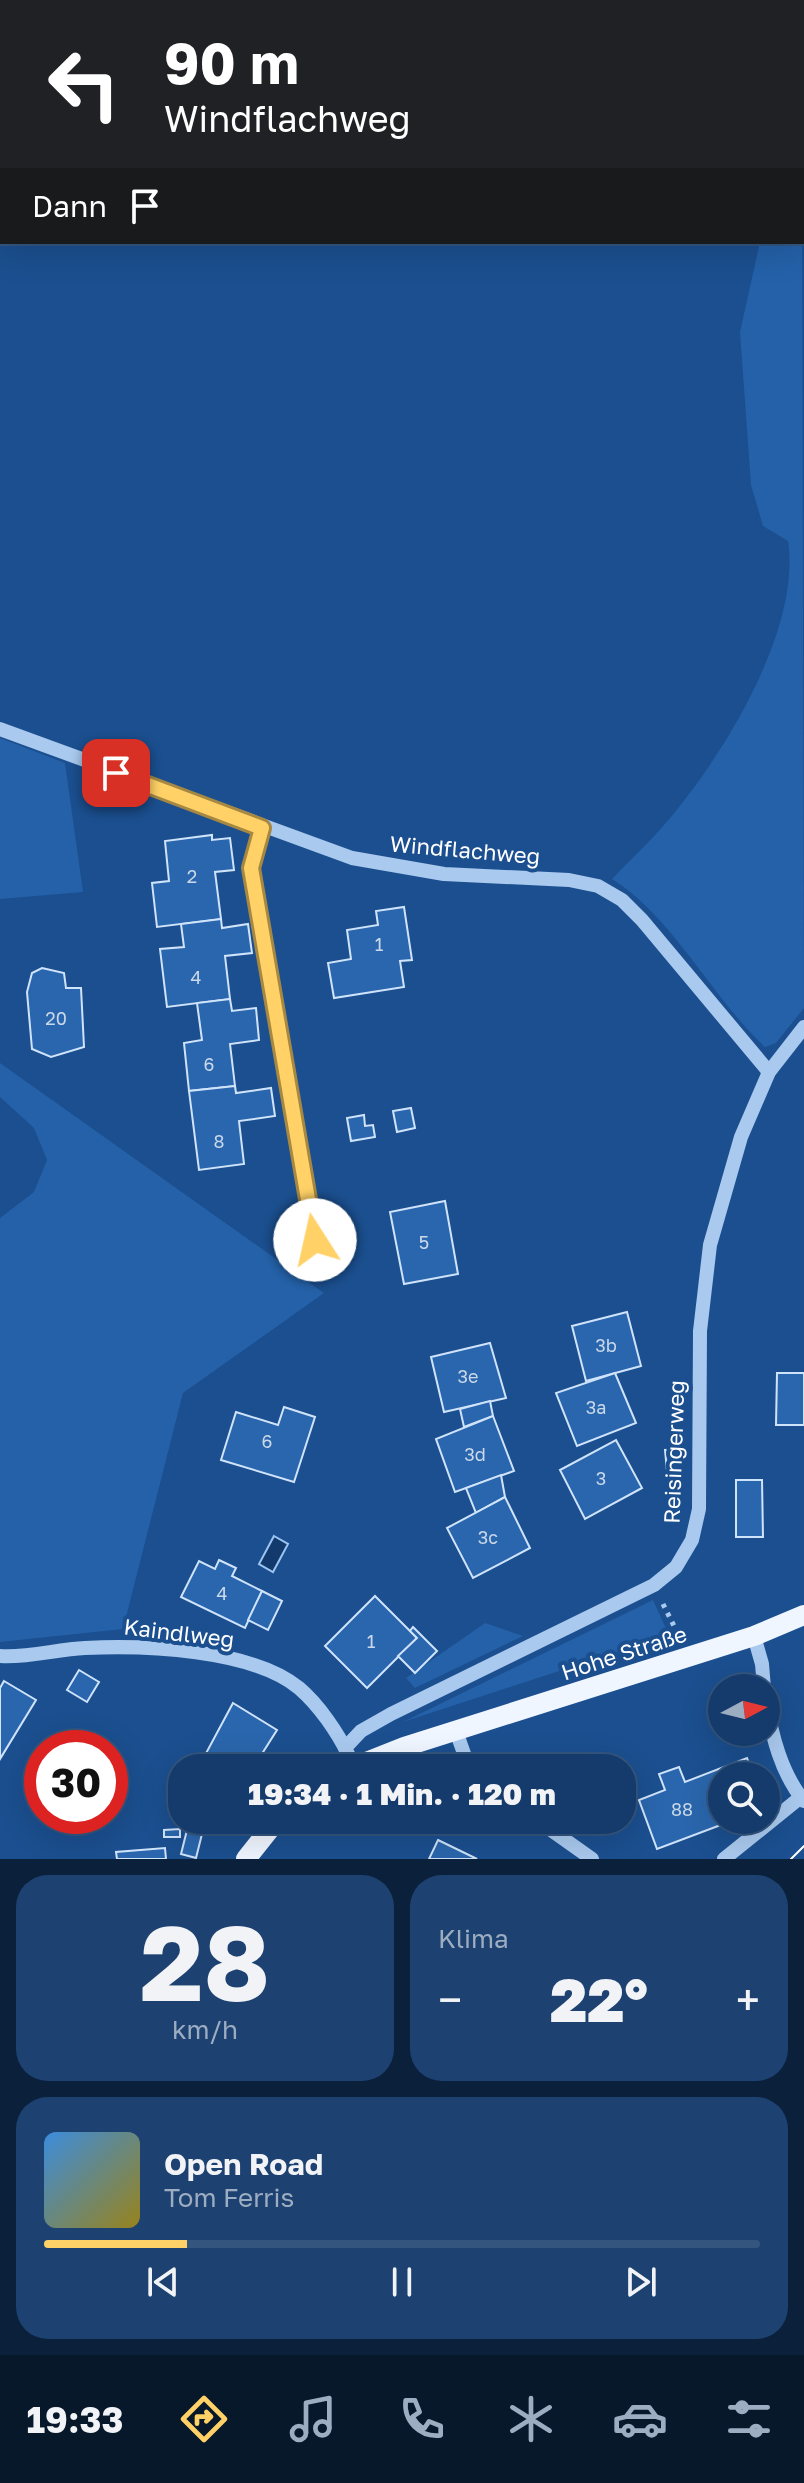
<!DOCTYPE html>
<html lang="de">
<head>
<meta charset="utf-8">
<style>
  :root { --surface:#143b6b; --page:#1d4271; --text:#f1f3f6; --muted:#9dadc1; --line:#33557e; --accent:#ffd166 }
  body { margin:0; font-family:"Golos Text",sans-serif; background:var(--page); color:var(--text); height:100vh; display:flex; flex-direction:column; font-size:30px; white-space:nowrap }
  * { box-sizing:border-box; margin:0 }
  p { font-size:26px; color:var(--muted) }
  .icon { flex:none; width:44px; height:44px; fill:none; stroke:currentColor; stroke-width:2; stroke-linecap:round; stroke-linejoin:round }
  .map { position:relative; height:1859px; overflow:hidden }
  .side { display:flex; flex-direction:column; gap:16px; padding:16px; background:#0b203b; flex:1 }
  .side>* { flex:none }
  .hud { position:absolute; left:0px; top:0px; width:804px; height:244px; box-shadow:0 8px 32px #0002,0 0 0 2px var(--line); background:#202124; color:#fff; overflow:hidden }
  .needle { width:52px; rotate:83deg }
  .fabs { position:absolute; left:708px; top:1674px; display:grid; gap:16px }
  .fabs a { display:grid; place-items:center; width:72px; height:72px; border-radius:50%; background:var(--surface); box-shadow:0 8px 32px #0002,0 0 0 2px var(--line); font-size:40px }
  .speed { position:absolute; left:24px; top:1730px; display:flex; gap:16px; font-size:40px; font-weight:700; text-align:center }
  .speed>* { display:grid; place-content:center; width:104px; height:104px; border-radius:50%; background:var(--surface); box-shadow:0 8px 32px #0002,0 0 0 2px var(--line); line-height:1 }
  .speed .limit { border:12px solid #d22; background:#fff; color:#111 }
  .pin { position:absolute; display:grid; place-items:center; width:68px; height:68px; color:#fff; margin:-34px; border-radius:16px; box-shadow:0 4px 12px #0006 }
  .me { position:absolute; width:88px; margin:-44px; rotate:350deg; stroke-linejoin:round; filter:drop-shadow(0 0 6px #0008) }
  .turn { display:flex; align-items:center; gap:28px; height:168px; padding:0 32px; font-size:36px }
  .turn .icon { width:104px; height:104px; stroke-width:2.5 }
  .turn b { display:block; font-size:56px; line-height:68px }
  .then { display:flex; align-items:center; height:76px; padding:0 32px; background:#0003; gap:16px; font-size:30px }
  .big { font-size:60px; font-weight:800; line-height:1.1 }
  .side .card { flex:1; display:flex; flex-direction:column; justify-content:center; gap:12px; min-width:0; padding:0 28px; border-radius:32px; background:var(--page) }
  .side .dial { align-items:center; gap:0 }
  .dial b { font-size:104px; line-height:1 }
  .song { display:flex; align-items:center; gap:24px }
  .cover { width:96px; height:96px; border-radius:12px; background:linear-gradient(135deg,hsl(210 70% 55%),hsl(50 70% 35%)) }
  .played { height:8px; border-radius:4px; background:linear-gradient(90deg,var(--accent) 20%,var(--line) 20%) }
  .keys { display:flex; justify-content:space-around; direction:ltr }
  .heat { display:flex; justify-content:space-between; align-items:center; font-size:44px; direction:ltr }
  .side .tiles { flex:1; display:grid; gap:16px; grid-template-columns:1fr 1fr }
  .card:last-child { grid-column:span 2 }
  .trip { position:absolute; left:168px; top:1754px; width:468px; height:80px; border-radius:32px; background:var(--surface); box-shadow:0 8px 32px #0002,0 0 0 2px var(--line); font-weight:800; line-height:80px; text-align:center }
  .tab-bar { display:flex; height:128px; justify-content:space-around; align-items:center; background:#08182b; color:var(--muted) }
  .tab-bar .icon { width:56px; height:56px }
  .tab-bar .on { color:var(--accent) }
  .tab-bar b { font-size:36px; color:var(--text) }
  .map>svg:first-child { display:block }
</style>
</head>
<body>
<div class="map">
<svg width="804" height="1859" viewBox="0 0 804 1859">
  <rect width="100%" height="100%" fill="#1b4f8f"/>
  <!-- green -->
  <g fill="#2461a8">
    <path d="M0,0H283L2,2V129Z"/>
    <path d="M802,201L804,1008L776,1043L765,1047C713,999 671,915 612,879C633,857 656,836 675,812C728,747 801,627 788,541L763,526L751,485L740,332L760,242H802Z"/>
    <path d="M0,738L65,763L83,892L0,899Z"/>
    <path d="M0,1063L324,1293L183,1393L123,1629L0,1642V1218L34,1192L47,1160L34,1128L0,1097Z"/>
    <path d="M653,1600L669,1635L403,1722Z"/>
    <path d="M485,1623L523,1636L415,1688L406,1678Z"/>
  </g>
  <!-- water -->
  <path fill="#123a6d" stroke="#9cc4f0" stroke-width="2" d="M274,1536L288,1544L273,1572L259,1564Z"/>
  <!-- building -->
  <g fill="#2a66ad" stroke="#cfe3fa" stroke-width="2">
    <path d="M212,835V840L230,838L234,870L215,872L221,919L157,927L152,883L169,881L165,841Z"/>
    <path d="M404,907L412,960L400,961L404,987L334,998L328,963L351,959L347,930L378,925L376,911Z"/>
    <path d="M221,919L222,928L248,924L252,953L225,956L230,999L167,1007L160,949L184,947L181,924Z"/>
    <path d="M42,968L64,973L66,988H81L84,1047L51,1057L32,1049L27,992L32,973Z"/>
    <path d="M230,999L232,1011L256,1008L259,1040L230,1044L235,1086L189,1091L184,1043L202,1040L197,1003Z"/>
    <path d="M235,1086L236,1093L271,1088L275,1116L239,1121L244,1164L199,1170L189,1091Z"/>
    <path d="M411,1108L415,1128L397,1132L393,1111Z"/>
    <path d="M364,1115L365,1126L373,1125L375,1137L351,1141L347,1118Z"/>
    <path d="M445,1201L458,1274L404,1284L390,1212Z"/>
    <path d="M627,1312L641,1366L586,1381L572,1326Z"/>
    <path d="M490,1343L506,1398L444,1412L431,1357Z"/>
    <path d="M615,1373L636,1423L577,1446L556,1393Z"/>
    <path d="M777,1373H804V1425H776Z"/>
    <path d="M490,1401L493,1416L464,1427L460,1409Z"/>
    <path d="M284,1407L315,1417L294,1482L221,1460L236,1412L278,1425Z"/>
    <path d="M493,1416L514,1471L455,1492L436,1439Z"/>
    <path d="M616,1440L642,1488L585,1519L560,1470Z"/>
    <path d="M681,1449L682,1470L667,1471L665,1450Z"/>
    <path d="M501,1475L505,1497L476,1513L466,1488Z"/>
    <path d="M736,1480H762L763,1537H736Z"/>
    <path d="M505,1497L530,1548L473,1578L447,1528Z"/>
    <path d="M219,1560L236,1568L232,1576L262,1591L245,1628L181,1597L199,1561L215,1569Z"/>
    <path d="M262,1591L282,1601L268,1630L248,1620Z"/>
    <path d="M375,1596L417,1638L367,1688L325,1646Z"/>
    <path d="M413,1627L437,1651L415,1673L398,1656L417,1638L410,1631Z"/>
    <path d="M79,1670L99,1682L87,1702L67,1690Z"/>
    <path d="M4,1681L36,1700L0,1759V1688Z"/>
    <path d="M233,1703L277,1730L253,1768H223L204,1757Z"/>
    <path d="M747,1758L754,1776H722V1820H734L657,1849L639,1800L665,1790L659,1774L679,1767L685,1782Z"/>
    <path d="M180,1829V1837H164V1830Z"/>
    <path d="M187,1830L202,1834L196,1858L181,1854Z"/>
    <path d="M438,1840L477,1859H429Z"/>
    <path d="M165,1848L166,1859H117L116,1852Z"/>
  </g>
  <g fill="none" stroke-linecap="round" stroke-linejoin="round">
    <!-- path -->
    <path stroke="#a9c9ee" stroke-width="5" stroke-dasharray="4 6" stroke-linecap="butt" d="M663,1604L678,1634"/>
    <!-- minor -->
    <g stroke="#a9c9ee" stroke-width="14">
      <path d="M802,179L804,182"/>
      <path d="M0,729L352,858L444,874L569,880L598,886L622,900L642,920L769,1072"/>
      <path d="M262,828L251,868L315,1240"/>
      <path d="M754,1636L762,1664L764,1688"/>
      <path d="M0,1656C29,1658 57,1649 85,1648C143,1645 252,1649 299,1688C319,1705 338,1733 349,1756"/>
      <path d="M766,1701C772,1736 781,1773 804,1801"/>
      <path d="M456,1731L467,1762L473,1768"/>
      <path d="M345,1748L361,1731L391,1714L654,1585L676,1567L692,1540L699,1509L700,1331L710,1245L741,1137L769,1072L804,1027"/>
      <path d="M537,1820L592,1859"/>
      <path d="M724,1859L801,1797"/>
    </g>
    <!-- major -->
    <g stroke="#f0f6ff" stroke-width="20">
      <path d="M351,1768L404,1747L754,1636L804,1615"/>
      <path d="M246,1859L277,1820"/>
    </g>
    <!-- tram -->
    <path stroke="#fff" stroke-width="2" d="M791,1859L804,1846"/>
  </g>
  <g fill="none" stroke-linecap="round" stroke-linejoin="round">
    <defs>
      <path id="route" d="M116,773L262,828L251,868L315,1240"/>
    </defs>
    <!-- route casing -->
    <use href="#route" stroke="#a68842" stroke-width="20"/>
    <!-- route -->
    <use href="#route" stroke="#ffd166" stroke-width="14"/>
  </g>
  <g text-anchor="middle" stroke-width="8" stroke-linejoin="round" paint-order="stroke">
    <!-- number labels -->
    <g font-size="18" fill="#cad9ea">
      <text x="192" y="883">2</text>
      <text x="379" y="951">1</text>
      <text x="196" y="984">4</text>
      <text x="56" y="1025">20</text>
      <text x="209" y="1071">6</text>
      <text x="219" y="1148">8</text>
      <text x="424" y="1249">5</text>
      <text x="606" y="1352">3b</text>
      <text x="468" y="1383">3e</text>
      <text x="596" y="1414">3a</text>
      <text x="267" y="1448">6</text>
      <text x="475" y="1461">3d</text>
      <text x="601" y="1485">3</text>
      <text x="488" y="1544">3c</text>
      <text x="222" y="1600">4</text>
      <text x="371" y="1648">1</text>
      <text x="682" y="1816">88</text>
    </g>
    <!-- street labels -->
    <g font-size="22" fill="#fff" stroke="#1b4f8f">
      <text transform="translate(465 850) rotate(5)" y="8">Windflachweg</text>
      <text transform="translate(674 1452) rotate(-88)" y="8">Reisingerweg</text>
      <text transform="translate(179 1633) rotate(7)" y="8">Kaindlweg</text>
      <text transform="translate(624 1653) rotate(-18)" y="8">Hohe Straße</text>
    </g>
  </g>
</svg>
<div class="fabs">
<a><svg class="needle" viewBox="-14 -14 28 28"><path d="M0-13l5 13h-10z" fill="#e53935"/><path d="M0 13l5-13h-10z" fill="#9dadc1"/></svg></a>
<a><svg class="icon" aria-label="search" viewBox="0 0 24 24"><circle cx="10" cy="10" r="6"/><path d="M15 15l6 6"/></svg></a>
</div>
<div class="speed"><div class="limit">30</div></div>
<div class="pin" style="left:116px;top:773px;background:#d93025"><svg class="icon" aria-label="arrive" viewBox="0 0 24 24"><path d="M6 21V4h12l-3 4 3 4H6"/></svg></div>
<svg class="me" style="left:315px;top:1240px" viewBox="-20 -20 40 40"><circle r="19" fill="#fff"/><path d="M0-13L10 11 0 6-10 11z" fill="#ffd166"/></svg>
<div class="trip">19:34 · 1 Min. · 120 m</div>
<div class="hud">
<div class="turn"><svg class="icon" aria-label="left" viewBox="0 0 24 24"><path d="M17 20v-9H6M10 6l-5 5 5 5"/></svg><div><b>90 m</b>Windflachweg</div></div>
<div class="then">Dann<svg class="icon" aria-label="arrive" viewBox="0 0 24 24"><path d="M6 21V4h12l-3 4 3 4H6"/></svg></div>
</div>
</div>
<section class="side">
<div class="tiles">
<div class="card dial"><b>28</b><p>km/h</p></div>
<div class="card"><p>Klima</p>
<div class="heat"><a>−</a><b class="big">22°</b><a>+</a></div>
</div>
<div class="card">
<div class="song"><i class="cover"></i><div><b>Open Road</b><p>Tom Ferris</p></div></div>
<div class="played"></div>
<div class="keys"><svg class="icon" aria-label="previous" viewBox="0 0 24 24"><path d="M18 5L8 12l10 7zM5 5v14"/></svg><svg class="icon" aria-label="pause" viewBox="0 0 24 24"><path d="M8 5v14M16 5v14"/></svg><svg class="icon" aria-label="next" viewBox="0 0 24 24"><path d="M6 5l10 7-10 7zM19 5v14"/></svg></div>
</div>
</div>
</section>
<nav class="tab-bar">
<b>19:33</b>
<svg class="icon on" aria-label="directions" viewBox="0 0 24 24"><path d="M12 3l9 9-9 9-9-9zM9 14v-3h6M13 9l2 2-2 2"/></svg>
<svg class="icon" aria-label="music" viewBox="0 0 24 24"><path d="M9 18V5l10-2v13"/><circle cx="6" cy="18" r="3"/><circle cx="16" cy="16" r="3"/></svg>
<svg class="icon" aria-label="phone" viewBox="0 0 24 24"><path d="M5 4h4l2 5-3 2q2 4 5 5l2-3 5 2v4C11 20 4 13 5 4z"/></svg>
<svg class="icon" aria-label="climate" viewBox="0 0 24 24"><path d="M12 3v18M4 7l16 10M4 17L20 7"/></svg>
<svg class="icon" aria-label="car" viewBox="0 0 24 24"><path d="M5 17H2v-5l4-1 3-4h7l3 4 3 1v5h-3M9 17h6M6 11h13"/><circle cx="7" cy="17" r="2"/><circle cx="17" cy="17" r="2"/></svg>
<svg class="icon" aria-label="filters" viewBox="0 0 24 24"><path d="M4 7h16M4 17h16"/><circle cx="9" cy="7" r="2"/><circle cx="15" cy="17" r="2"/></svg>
</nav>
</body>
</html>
